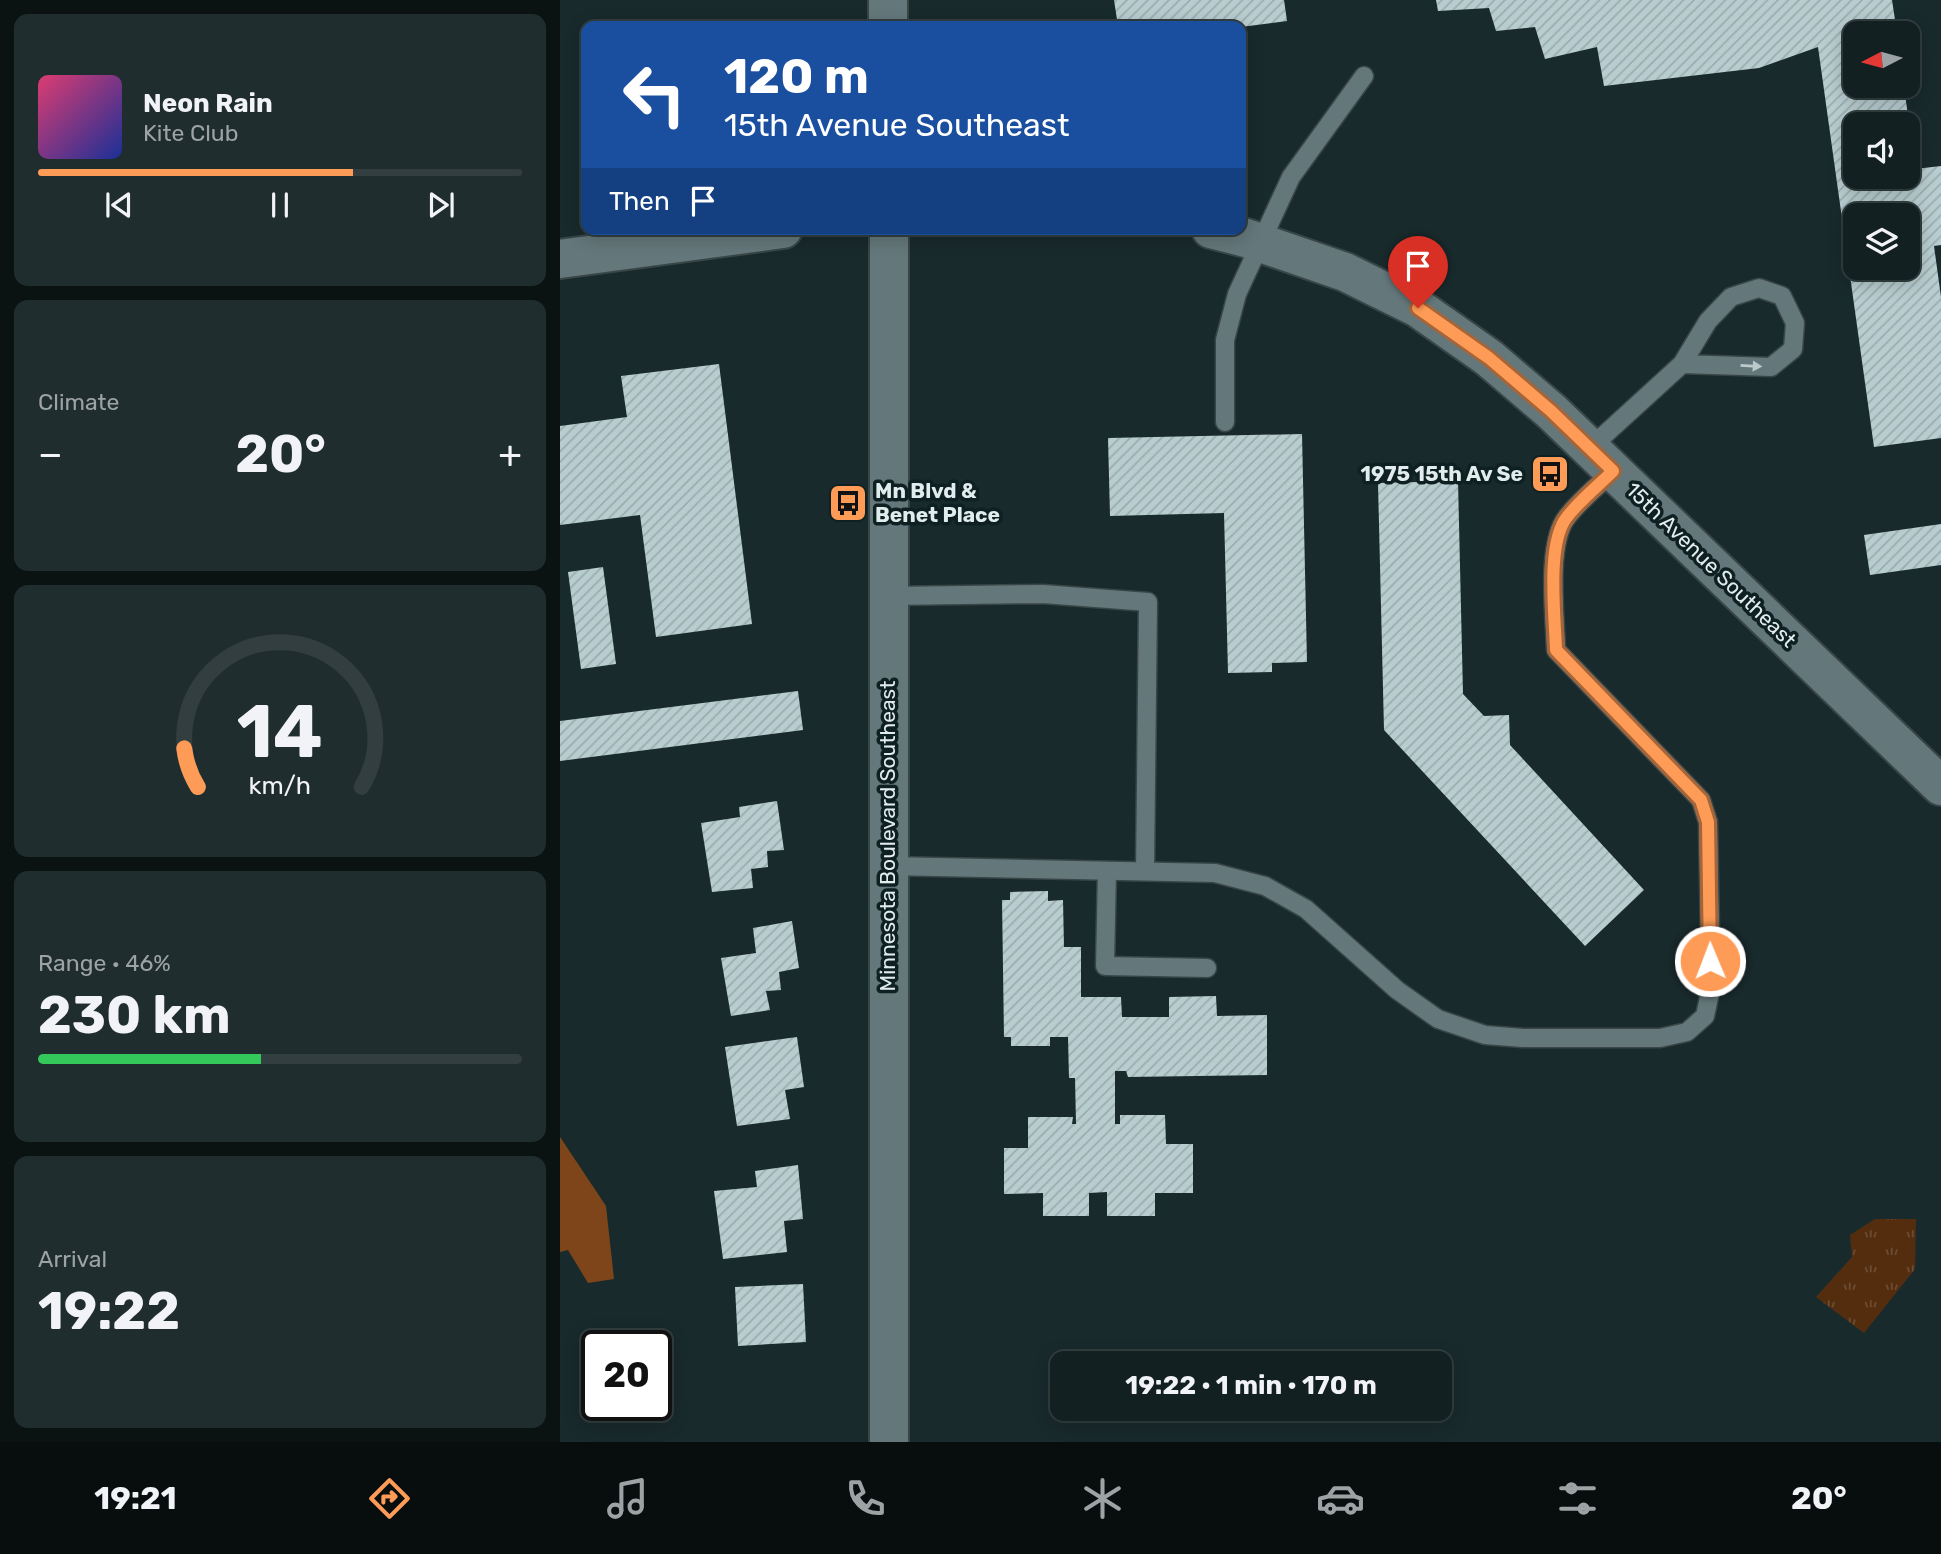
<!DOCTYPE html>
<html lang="en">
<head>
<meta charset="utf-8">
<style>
  :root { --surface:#132021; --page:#202d2e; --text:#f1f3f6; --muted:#9da3a5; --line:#323e3f; --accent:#fe9c57 }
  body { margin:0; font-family:Rubik,sans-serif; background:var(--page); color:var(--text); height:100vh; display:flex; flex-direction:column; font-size:26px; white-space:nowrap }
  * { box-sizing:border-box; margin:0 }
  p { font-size:23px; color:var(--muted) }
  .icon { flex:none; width:38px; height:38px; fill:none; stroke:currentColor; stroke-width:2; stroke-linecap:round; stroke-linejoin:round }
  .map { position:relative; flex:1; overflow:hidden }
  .side { display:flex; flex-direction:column; gap:14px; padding:14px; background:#0a1212; width:560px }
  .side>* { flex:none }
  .banner { position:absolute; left:21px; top:21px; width:665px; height:214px; border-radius:14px; box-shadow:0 4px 18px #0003,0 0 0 2px var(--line); background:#1a4fa0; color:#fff; overflow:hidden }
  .needle { width:46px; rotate:264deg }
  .fabs { position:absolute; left:1283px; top:21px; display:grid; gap:14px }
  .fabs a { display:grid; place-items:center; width:77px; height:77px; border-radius:14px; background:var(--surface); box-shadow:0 4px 18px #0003,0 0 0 2px var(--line); font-size:35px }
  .speed { position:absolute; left:21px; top:1330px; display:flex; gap:14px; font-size:35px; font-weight:700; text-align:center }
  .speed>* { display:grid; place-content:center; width:91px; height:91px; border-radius:50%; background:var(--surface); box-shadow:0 4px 18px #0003,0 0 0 2px var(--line); line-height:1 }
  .speed .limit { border:4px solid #111; border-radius:10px; background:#fff; color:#111 }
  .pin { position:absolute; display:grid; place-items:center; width:60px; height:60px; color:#fff; margin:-72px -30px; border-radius:50% 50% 50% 0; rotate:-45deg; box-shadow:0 0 7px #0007 }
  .pin .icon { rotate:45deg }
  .me { position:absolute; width:77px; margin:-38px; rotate:359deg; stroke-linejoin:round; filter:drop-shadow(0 0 5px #0008) }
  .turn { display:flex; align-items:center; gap:24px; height:147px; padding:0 28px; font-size:32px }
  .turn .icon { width:91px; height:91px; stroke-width:2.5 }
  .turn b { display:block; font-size:49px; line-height:60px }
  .then { display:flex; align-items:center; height:66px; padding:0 28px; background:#0003; gap:14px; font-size:26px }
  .big { font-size:52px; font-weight:700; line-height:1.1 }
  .side .card { flex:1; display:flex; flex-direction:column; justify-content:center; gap:10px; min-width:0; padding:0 24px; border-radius:14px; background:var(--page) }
  .side .dial { align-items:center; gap:0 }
  .dial svg { height:182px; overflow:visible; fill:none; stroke:var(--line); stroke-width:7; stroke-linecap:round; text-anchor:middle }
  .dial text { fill:var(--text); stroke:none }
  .song { display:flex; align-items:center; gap:21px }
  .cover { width:84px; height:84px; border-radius:10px; background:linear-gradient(135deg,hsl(340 70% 55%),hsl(230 70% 35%)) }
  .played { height:7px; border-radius:4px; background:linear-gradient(90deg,var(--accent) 65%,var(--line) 65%) }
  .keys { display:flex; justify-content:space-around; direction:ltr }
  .heat { display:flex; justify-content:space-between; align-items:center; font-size:38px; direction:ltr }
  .charge { height:10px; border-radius:5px; background:linear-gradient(90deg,#34c759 46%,var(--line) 0) }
  .trip { position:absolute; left:490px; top:1351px; width:402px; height:70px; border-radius:14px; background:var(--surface); box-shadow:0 4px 18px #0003,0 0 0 2px var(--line); font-weight:700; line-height:70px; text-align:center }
  .menu { display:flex; height:112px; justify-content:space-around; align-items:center; background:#080d0d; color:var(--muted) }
  .menu .icon { width:49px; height:49px }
  .menu .on { color:var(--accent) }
  .menu b { font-size:32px; color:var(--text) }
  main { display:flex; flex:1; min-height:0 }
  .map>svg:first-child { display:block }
</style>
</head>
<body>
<main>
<section class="side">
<div class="card">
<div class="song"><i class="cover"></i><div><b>Neon Rain</b><p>Kite Club</p></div></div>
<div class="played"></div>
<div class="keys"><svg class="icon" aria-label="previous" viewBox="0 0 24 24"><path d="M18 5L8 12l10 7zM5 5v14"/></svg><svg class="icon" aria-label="pause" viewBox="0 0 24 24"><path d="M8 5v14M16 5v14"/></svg><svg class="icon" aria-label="next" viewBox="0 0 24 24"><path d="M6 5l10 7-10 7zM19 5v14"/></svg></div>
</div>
<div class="card"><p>Climate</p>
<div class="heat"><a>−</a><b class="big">20°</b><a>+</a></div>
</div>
<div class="card dial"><svg viewBox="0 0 100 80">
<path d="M14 69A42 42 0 1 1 86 69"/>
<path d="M14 69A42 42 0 0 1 8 52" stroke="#fe9c57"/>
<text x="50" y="56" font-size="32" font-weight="700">14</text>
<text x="50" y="72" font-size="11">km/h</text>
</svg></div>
<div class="card"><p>Range · 46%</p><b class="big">230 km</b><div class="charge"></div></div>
<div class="card"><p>Arrival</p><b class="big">19:22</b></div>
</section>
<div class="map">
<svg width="1381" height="1442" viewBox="0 0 1381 1442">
  <defs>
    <pattern id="grass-tufts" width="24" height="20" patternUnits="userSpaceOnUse" patternTransform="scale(1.75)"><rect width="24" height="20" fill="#542d0f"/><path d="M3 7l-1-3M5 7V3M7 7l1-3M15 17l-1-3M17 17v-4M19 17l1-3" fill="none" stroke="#6c4c32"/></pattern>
    <pattern id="building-hatch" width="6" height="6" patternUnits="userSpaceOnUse" patternTransform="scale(1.75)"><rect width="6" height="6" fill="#b8cdd0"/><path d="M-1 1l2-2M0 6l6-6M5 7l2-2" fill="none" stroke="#9bacae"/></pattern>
  </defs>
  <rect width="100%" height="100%" fill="#192a2c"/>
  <!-- grass -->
  <path fill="url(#grass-tufts)" d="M1315,1219H1356L1355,1269L1304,1333L1256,1297L1292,1257L1290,1235Z"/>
  <!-- water -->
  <path fill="#7f451a" d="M0,1137L46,1206L54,1279L28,1283L8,1250L0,1252Z"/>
  <!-- building -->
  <g fill="url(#building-hatch)" fill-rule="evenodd">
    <path d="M554,0H724L727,21L681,27L558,26Z"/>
    <path d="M876,0H1332L1337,33H1295V86H1344L1349,124H1295V177H1348V126L1355,169L1381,166V245L1374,246L1381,297V438L1314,447L1258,47L1199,68L1044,86L1037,47L985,59L975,27L936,31L929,8L878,11ZM1295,215H1348V268H1295Z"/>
    <path d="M159,364L192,624L96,637L80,515L0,525V426L67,417L61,376Z"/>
    <path d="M742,434L747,662L712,663V672L668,673L664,513L550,516L548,438Z"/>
    <path d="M898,481L903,694L924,716L949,715L950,745L1084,890L1025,946L824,730L818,483Z"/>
    <path d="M1381,524V565L1310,575L1304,535Z"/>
    <path d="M43,567L56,664L21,669L8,572Z"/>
    <path d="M238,691L243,730L0,761V721Z"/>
    <path d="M217,801L224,850L207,851L208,867L191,869L193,888L152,892L141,823L180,817L179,807Z"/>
    <path d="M488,891V901L503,900L504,947H521V997H561L562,1017H609V997L656,996L657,1016L707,1015V1075L568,1077L566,1071H555V1124H560V1115H605L606,1144H633V1193H595V1216H547V1192L529,1193V1216H483V1193L444,1194V1148H468V1117H513L512,1124H516L515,1078H509L508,1037H490V1046H451V1037H444L442,900H450V892Z"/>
    <path d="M232,921L239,968L219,972L221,990L206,991L210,1010L171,1016L161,958L196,953L193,928Z"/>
    <path d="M237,1037L244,1087L225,1090L230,1119L177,1126L165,1047Z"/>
    <path d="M238,1165L243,1219L224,1221L227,1252L163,1259L154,1191L197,1187L195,1171Z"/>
    <path d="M243,1284L246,1342L178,1346L175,1287Z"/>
  </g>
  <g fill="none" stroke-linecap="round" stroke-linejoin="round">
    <defs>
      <g id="service">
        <path d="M665,422V340L677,294L731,177L804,76"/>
        <path d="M1030,448L1122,364L1148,321L1171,297L1199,288L1222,296L1235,323L1233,349L1211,367L1122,364"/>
        <path d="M328,596L483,594L588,602L585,871"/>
        <path d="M328,866L655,873L705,886L746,909L837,990L878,1019L925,1035L963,1038H1100L1127,1032L1145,1016L1151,988L1148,822L1141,800L996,650C995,616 986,543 1007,517C1020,500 1038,486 1053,471"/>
        <path d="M547,871L545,966L647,968"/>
      </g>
      <g id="tertiary">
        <path d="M329,229V1442"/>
        <path d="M0,259L223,229"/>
      </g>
      <g id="secondary">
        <path d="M328,0V26"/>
        <path d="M651,229L686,238L785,272L858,308L929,358L991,411L1381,786"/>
      </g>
    </defs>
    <!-- service casing -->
    <use href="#service" stroke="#384648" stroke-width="21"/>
    <!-- tertiary casing -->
    <use href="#tertiary" stroke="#384648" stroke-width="42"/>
    <!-- secondary casing -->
    <use href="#secondary" stroke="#384648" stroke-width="42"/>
    <!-- service -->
    <use href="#service" stroke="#64777a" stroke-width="18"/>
    <!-- tertiary -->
    <use href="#tertiary" stroke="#64777a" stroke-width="38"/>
    <!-- secondary -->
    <use href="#secondary" stroke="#64777a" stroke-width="38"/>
  </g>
  <!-- one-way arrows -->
  <defs><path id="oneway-solid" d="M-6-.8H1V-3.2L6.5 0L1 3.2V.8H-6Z" transform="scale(1.75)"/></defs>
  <use fill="#bcc9ca" href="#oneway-solid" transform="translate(1191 366) rotate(3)"/>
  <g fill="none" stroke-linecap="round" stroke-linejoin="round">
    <defs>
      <path id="route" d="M858,308L929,358L991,411L1053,471C1038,486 1020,500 1007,517C986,543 995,616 996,650L1141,800L1148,822L1150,961"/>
    </defs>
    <!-- route casing -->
    <use href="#route" stroke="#a56539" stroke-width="18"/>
    <!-- route -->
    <use href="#route" stroke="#fe9c57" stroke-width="12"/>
  </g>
  <!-- icons -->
  <defs>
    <symbol id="bus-square" viewBox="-11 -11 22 22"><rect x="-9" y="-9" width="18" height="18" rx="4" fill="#fe9c57" stroke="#0f2022"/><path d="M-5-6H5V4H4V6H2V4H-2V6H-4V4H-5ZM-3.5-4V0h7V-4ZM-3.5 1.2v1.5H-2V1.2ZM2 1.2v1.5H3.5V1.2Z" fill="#111"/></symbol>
  </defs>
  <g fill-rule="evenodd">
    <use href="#bus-square" x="968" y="452" width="44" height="44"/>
    <use href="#bus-square" x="266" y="481" width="44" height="44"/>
  </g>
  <g text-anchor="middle" stroke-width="7" stroke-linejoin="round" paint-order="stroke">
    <!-- poi labels -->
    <g font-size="21" font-weight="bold" fill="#e1eced" stroke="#0f2022" text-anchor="end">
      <text x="963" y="481">1975 15th Av Se</text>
      <text x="315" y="498" text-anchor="start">Mn Blvd &amp;<tspan x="315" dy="24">Benet Place</tspan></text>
    </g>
    <!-- street labels -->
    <g font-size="21" fill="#e1eced" stroke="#0f2022">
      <text transform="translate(1151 565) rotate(44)" y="7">15th Avenue Southeast</text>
      <text transform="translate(328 836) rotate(-90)" y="7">Minnesota Boulevard Southeast</text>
    </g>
  </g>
</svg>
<div class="fabs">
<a><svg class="needle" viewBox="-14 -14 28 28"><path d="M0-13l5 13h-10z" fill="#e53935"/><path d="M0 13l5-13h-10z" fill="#9da3a5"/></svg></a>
<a><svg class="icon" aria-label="sound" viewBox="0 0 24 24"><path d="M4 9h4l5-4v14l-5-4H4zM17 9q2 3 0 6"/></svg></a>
<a><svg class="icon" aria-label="layers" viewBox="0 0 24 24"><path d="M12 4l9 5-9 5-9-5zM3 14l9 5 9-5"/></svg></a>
</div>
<div class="speed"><div class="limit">20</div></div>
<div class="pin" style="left:858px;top:308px;background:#d93025"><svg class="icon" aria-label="arrive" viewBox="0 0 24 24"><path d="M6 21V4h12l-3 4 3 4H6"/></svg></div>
<svg class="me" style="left:1150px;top:961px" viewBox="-20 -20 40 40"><circle r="17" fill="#fe9c57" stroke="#fff" stroke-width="3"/><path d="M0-11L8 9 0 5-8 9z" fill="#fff"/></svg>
<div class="trip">19:22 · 1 min · 170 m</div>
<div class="banner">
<div class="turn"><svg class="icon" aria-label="left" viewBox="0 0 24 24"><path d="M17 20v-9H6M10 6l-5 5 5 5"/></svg><div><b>120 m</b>15th Avenue Southeast</div></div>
<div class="then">Then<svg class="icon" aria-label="arrive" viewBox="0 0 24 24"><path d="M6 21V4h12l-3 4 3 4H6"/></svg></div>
</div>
</div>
</main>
<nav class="menu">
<b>19:21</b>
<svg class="icon on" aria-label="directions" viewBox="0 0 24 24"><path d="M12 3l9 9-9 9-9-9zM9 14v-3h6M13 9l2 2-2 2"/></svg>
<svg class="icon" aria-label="music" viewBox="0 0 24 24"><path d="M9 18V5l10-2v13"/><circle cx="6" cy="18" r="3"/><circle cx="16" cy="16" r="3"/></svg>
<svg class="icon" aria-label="phone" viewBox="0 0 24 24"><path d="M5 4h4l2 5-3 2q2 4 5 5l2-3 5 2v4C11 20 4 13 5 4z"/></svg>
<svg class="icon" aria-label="climate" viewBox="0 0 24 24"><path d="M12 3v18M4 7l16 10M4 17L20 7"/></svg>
<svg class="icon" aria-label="car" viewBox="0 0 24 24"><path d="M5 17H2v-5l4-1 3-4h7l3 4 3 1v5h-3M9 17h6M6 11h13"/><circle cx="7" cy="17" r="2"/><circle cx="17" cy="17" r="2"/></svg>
<svg class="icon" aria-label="filters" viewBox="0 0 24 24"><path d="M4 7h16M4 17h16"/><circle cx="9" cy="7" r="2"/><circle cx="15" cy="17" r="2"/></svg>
<b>20°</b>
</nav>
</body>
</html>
